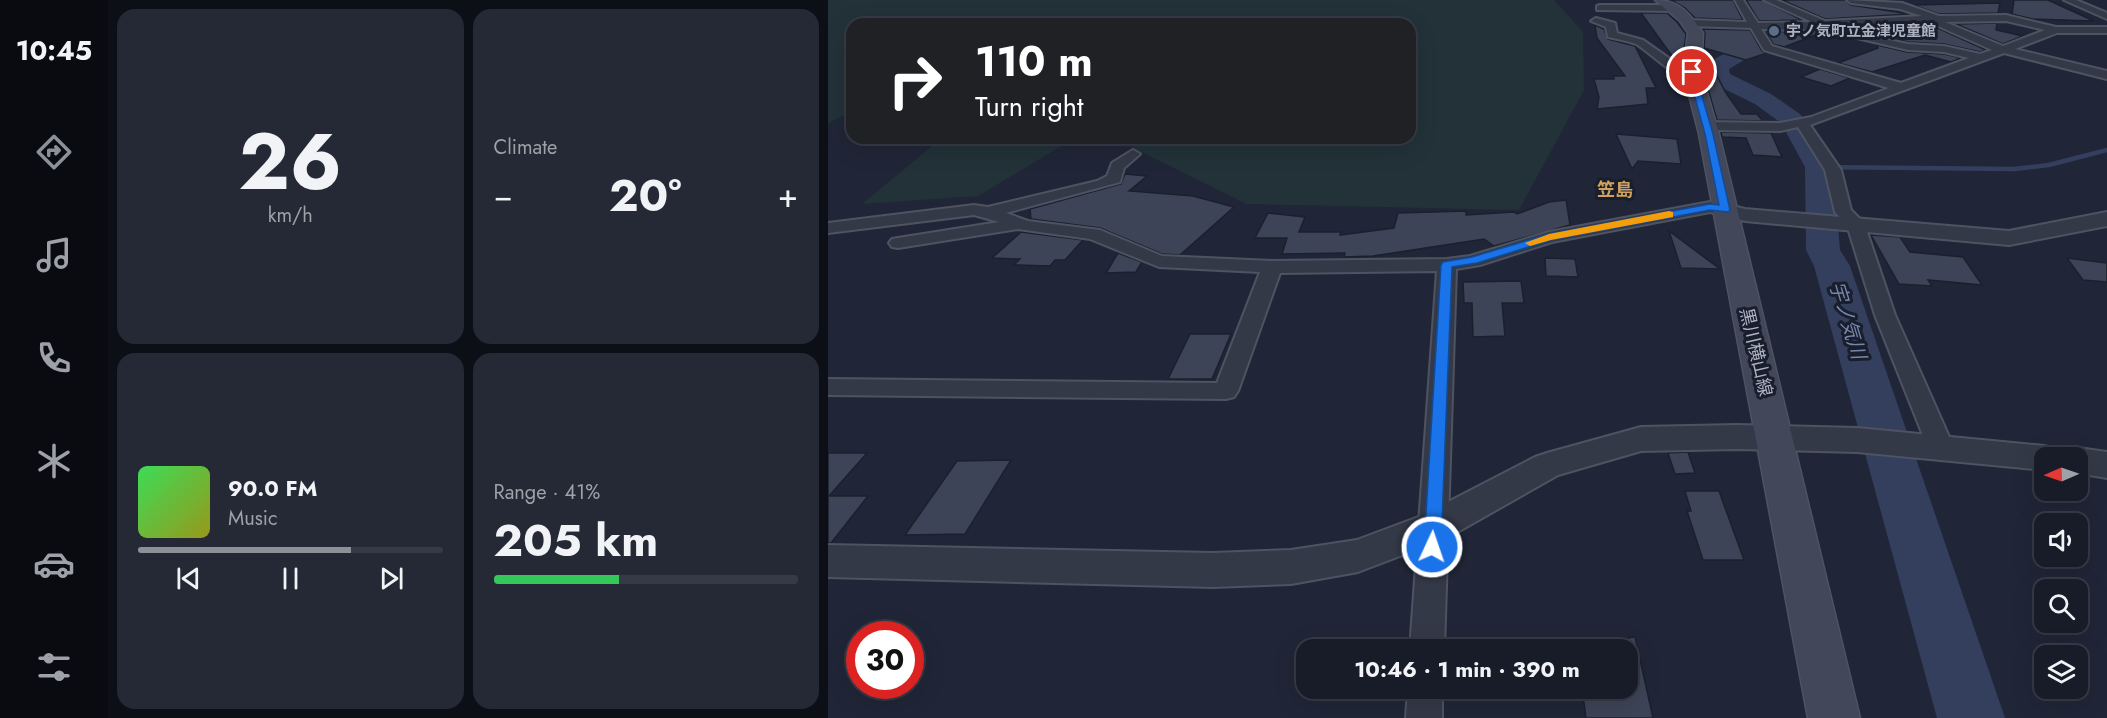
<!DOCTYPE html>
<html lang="en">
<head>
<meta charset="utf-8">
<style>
  :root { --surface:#181c29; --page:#252935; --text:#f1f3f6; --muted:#9fa1a8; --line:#363a46; --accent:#8c9099 }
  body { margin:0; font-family:Jost,"Noto Sans JP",sans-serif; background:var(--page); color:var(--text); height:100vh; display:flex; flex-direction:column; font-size:22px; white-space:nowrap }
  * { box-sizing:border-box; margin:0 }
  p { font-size:20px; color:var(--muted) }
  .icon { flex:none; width:33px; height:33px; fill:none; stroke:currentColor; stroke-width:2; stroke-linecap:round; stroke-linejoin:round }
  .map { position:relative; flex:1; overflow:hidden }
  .details { display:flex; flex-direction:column; gap:9px; padding:9px; background:#0d0f17; width:720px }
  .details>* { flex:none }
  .hud { position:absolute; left:18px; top:18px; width:570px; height:126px; border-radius:18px; box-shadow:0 6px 24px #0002,0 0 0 2px var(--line); background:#202124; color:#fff; overflow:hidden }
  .needle { width:39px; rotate:268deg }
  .buttons { position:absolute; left:1206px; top:447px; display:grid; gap:12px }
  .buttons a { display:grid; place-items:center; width:54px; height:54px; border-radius:12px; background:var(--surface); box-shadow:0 6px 24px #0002,0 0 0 2px var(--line); font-size:30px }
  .speed { position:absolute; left:18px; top:621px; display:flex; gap:12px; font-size:30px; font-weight:700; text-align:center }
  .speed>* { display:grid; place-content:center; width:78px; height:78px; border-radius:50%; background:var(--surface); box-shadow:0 6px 24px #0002,0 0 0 2px var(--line); line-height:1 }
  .speed .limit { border:9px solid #d22; background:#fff; color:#111 }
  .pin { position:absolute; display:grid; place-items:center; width:51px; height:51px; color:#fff; margin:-26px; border:3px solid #fff; border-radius:50%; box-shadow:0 2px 6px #0007 }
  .me { position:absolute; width:66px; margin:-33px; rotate:3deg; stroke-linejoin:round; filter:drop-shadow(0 0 4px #0008) }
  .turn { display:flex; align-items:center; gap:21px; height:126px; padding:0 30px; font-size:27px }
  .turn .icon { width:78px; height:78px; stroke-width:2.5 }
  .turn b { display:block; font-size:42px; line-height:51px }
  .big { font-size:45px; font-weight:700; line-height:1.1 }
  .details .widget { flex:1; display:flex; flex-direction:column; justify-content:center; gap:9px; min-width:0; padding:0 21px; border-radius:18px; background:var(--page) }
  .details .dial { align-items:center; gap:0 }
  .dial b { font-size:78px; line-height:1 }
  .song { display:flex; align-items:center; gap:18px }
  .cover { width:72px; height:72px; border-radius:9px; background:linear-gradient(135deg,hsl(130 70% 55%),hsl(60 70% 35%)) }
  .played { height:6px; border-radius:3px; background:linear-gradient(90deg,var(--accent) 70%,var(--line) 70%) }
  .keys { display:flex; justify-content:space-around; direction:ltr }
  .heat { display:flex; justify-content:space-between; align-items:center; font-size:33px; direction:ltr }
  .charge { height:9px; border-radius:4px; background:linear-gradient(90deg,#34c759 41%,var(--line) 0) }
  .details .tiles { flex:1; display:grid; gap:9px; grid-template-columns:repeat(2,1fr) }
  .trip { position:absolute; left:468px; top:639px; width:342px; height:60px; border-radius:18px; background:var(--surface); box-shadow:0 6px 24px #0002,0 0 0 2px var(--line); font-weight:700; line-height:60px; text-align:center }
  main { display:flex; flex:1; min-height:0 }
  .tabs { display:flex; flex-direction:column; width:108px; justify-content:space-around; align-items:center; background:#0a0b10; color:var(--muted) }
  .tabs .icon { width:42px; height:42px }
  .tabs .active { color:var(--accent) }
  .tabs b { font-size:27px; color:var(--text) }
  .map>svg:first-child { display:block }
</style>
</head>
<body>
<main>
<nav class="tabs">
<b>10:45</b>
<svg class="icon active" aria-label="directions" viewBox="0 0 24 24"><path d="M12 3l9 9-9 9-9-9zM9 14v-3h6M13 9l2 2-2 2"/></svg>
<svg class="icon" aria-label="music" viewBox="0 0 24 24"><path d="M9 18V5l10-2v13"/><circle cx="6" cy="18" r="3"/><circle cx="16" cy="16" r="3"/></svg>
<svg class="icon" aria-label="phone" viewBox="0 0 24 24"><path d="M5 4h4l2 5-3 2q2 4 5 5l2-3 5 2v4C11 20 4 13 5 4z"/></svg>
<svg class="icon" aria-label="climate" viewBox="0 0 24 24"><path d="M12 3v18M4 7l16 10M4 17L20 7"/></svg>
<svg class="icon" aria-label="car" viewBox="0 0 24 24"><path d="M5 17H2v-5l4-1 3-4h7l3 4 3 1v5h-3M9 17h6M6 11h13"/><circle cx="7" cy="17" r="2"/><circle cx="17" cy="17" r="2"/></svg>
<svg class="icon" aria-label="filters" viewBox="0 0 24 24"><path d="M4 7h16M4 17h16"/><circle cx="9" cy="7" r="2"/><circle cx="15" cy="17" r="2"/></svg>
</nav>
<section class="details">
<div class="tiles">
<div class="widget dial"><b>26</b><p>km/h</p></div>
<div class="widget"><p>Climate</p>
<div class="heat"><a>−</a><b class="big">20°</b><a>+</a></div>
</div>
<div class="widget">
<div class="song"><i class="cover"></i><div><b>90.0 FM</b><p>Music</p></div></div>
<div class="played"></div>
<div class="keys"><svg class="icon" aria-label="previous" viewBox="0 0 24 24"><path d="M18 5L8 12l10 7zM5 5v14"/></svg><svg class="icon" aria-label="pause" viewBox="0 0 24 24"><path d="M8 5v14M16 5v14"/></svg><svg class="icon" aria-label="next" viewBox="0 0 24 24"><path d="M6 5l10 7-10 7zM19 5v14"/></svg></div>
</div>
<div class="widget"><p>Range · 41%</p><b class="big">205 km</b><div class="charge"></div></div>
</div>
</section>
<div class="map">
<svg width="1279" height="718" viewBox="0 0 1279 718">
  <rect width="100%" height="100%" fill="#202637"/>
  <!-- green -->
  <path fill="#223238" d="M0,0H726L755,32L756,90L691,210L419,204L297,144L242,141L150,196L34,204L114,138H582V24H302L305,20L289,24H24V112L0,123Z"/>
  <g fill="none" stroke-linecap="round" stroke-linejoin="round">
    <!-- stream -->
    <path stroke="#343f5e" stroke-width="4.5" d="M991,167L1186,169L1221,165L1279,150"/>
    <!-- river -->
    <path fill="#343f5e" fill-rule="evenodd" d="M843,0H866L881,6L893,34L917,48L920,52L916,60L901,69L902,74L943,94L972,114L976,119L1005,167L1012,250L1022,266L1177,718H1109L986,266L978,250L977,167L953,123L927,104L884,83L881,78L879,66L882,61L898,53L878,41L867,13L845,4Z"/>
  </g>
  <!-- building -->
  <g fill="#3d4457" stroke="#1b202e" stroke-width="1.5">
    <path d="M843,0H905L915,20L867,18L857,8Z"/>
    <path d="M918,0H934L974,20L931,21Z"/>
    <path d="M954,0H1017L1023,5L1082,14L997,19Z"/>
    <path d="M1186,0H1220L1266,21L1204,19L1184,14Z"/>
    <path d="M1172,3L1170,13L1111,14L1085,5Z"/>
    <path d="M813,13H839L849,22L858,34L854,65L847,60Z"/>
    <path d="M1169,23L1168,30L1195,36L1175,44L1128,24Z"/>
    <path d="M1101,24L1158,50L1152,52L1116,44L1080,42L1045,34L1042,26Z"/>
    <path d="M767,25L776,29L780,39L807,46L828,88H818L820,104L769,109L771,97L766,79H786L785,76H797L769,38Z"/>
    <path d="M1006,28L956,47L945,44L937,31L970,32Z"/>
    <path d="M875,29L922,30L934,51L939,53L918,60L876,48L877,33Z"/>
    <path d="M1049,45L1079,52L1116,54L1133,58L1123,62L1097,55L1044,72L1010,63L1050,48Z"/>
    <path d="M876,51L898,93L913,114H929L935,121L889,120L875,72Z"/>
    <path d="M992,69L1022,78L1003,86L973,77Z"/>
    <path d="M893,132L943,133L954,157L925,155L918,138L894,137Z"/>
    <path d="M788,134L849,139L853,164L810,161L804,169Z"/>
    <path d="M297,174L319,176L301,191L365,196L406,207L352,255L334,254L272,228L203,219L202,209L293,184Z"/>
    <path d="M738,200L742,225L666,246L656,239L545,256L516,257L517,253L454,254L459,238H427L440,213L477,217L471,232H513L512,235L566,228L570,213L638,211V215L686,212L689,214L721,202Z"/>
    <path d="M841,231L892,269L853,268Z"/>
    <path d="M193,232L255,240L237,260H227L222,266L186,265L192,259L164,258Z"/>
    <path d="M1043,235L1072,237L1082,252L1135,257L1154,285L1100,280L1104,286L1071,284Z"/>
    <path d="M290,253L314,262L308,272L278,273Z"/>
    <path d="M717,258L747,259L750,277L718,276Z"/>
    <path d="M1239,258L1279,263V282L1255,280Z"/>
    <path d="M693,281L696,303H674L677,336L645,337L644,303H636L635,282Z"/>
    <path d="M362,334H403L384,379H340Z"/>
    <path d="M860,452L867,473L847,474L840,453Z"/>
    <path d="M0,453H39L1,496H40L3,543H0Z"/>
    <path d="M183,460L137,534L77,535L129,461Z"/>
    <path d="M857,491H891L916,560H875L859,511H863Z"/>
    <path d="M807,637L825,718H758L754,688H800V638Z"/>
  </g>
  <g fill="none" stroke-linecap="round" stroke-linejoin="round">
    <defs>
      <g id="minor">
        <path d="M907,0H915L930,23L984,22L936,0H948L997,21L1094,16L1072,9L1023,3L1019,0L1074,3L1111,16L1178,15L1228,27H1279V33H1229L1187,49L1279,71V79L1176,53L982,125L1013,170L1023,210L1036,223L1067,315L1126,448L1122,455L1113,458L1104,455L1100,448L1047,315L1019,225L1007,212L997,170L970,127L952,131L879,130L872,126L879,122L952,123L983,117L1061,88L936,50L923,28L862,26L857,23L862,20L919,22ZM1178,21L1217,30L1175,46L1117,22ZM1101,22L1164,50L1152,54L1116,46L1080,44L1008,29V33L1080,50L1116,52L1141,58L1073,83L944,46L933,29L970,30L1010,25Z"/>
        <path d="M1236,0H1248L1279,13V19Z"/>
        <path d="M772,5H844L849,8L844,11L769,10V6Z"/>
        <path d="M768,18L787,23L789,33L815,40L859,71L871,75C855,89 823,52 808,44C800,41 789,39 780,37L778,27L763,21Z"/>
        <path d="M305,150L312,154L296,168L292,182L178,213L200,221L272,230L334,256L444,261L619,259L642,256L721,232L882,202L902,206L904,210L896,215L882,212L724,242L652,265L628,269L616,650H582L609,271L452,273L410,391L406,397L398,399L0,395V379L389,383L432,272L331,267L262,239L190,229L70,248L64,247L61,243L64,239L70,238L171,222L146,215L0,233V223L146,205L160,207L269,181L279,176L284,163Z"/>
        <path d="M580,688H614V718H578Z"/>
      </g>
      <g id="tertiary">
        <path d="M896,204L917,209L1181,231L1279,212V226L1181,245L917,221L888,215L885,210L888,205Z"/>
        <path d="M909,425L1029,428L1216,446L1228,449L1232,458H1216V470L1029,452L909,449L813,451L730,475L619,538L543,567L530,572L463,584L385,587L0,577V545L385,553L463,550L529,540L593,516L707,457L719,453L813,427Z"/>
        <path d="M1250,448L1279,452V478L1250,473V458H1235L1238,452Z"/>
      </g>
      <path id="secondary" d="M827,0C852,0 862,14 875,33L873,72L891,134L1032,718H980L871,134L855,72L860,33L851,20Z"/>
    </defs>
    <!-- minor casing -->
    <use href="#minor" stroke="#4e5362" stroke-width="4"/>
    <!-- tertiary casing -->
    <use href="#tertiary" stroke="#4e5362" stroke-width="4"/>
    <!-- secondary casing -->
    <use href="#secondary" stroke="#4e5362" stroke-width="3"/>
    <!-- minor -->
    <use href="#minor" fill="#343947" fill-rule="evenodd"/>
    <!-- tertiary -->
    <use href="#tertiary" fill="#343947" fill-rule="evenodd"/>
    <!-- secondary -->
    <use href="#secondary" fill="#42475a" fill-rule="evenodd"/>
  </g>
  <!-- route -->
  <path fill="#1a73e8" stroke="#114b97" stroke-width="1.5" d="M864,70L867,72L885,134L902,210L900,212L882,210L723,240L649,263L624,267L613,547L611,553L604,555L598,553L596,547L613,265L615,262L644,257L721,234L882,204L891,205L877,134L860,72Z"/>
  <!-- slow -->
  <path fill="#f59e0b" d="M841,211L845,212V217L723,240L702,246L697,243L721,234Z"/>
  <!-- markers -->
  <circle fill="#5c6f8a" stroke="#191e2c" stroke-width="2" cx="946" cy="31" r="6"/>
  <g text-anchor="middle" stroke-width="6" stroke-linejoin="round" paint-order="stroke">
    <!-- far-poi labels -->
    <g font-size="15" font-weight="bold" fill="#aeb3c4" stroke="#191e2c" text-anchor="start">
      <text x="958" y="36">宇ノ気町立金津児童館</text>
    </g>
    <!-- far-quarter labels -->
    <g font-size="18" font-weight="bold" fill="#d0a25d" stroke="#191e2c">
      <text x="787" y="196">笠島</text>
    </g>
    <!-- street labels -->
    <g font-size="18" fill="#aeb3c4" stroke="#191e2c">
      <text transform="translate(928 352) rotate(77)" y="6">黒川横山線</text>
    </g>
    <!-- water labels -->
    <g font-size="20" font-style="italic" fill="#7685ac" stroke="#191e2c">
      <text transform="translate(1020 320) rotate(73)" y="7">宇ノ気川</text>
    </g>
  </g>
</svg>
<div class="buttons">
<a><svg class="needle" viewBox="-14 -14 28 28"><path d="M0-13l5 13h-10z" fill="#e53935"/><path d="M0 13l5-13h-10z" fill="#9fa1a8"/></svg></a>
<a><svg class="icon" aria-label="sound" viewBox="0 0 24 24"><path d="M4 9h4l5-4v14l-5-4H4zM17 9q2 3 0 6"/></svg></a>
<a><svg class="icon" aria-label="search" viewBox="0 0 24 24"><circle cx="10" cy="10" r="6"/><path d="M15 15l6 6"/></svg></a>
<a><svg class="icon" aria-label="layers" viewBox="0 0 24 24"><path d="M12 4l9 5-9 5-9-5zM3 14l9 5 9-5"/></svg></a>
</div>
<div class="speed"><div class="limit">30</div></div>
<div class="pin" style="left:864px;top:72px;background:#d93025"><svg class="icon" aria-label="arrive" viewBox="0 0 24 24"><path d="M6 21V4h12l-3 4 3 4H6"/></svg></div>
<svg class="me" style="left:604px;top:547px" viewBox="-20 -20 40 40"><circle r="17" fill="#1a73e8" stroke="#fff" stroke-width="3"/><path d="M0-11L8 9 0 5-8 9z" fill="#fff"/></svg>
<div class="trip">10:46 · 1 min · 390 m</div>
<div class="hud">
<div class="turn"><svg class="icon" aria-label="right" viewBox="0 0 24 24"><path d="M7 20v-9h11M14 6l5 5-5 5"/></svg><div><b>110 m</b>Turn right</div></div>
</div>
</div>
</main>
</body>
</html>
